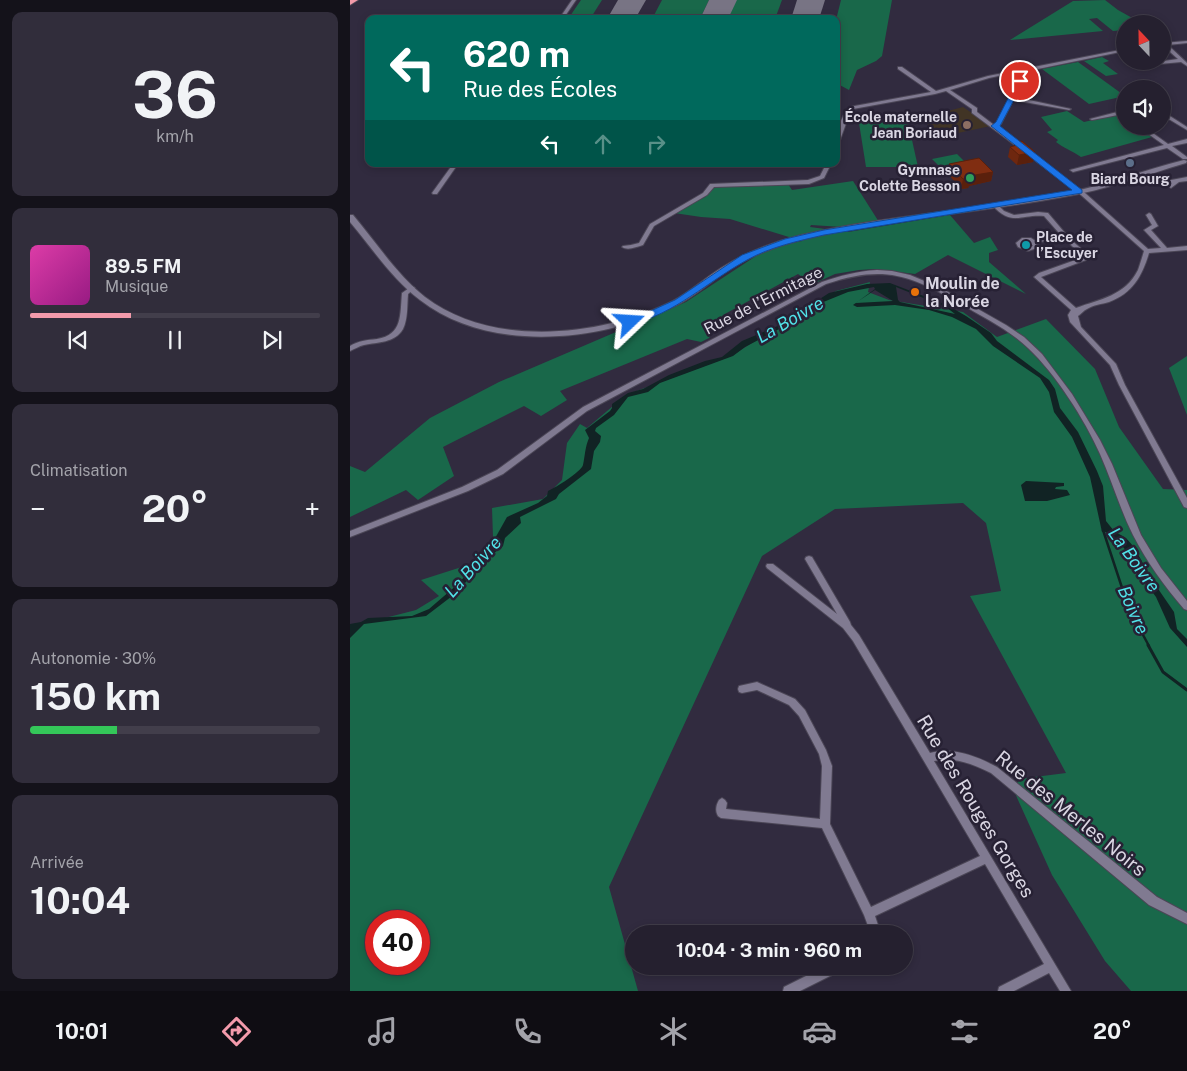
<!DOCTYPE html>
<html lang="fr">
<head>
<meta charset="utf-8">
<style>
  :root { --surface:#25202f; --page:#312d3b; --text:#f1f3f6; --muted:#a3a3aa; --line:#423e4b; --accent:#f39aab }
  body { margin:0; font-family:"Public Sans",sans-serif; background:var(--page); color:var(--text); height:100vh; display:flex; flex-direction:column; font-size:19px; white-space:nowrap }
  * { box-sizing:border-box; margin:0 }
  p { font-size:16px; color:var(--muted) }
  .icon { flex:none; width:28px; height:28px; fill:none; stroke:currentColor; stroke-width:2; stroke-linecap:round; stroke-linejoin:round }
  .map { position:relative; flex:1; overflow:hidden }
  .panel { display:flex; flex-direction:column; gap:12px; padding:12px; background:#14121a; width:350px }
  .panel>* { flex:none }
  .banner { position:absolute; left:15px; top:15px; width:475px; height:152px; border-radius:10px; box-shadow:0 2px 8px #0003,0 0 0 1px var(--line); background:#00695c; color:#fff; overflow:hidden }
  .needle { width:32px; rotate:338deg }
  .tools { position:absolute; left:766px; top:15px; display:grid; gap:10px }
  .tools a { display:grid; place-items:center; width:55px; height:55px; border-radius:50%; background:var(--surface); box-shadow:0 2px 8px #0003,0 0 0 1px var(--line); font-size:25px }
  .speed { position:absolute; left:15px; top:910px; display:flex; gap:10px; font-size:25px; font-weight:700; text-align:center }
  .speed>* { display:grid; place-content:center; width:65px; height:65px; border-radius:50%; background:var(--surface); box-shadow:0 2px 8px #0003,0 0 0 1px var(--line); line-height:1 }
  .speed .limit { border:8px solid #d22; background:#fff; color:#111 }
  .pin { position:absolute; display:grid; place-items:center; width:42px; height:42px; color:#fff; margin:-21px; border:2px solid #fff; border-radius:50%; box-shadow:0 1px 5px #0007 }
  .me { position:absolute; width:55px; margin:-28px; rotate:70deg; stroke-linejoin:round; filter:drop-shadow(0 0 4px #0008) }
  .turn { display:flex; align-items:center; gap:18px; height:105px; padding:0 15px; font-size:22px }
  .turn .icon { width:65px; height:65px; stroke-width:2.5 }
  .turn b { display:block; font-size:35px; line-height:42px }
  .lanes { display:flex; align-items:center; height:48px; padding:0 15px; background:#0003; justify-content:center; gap:25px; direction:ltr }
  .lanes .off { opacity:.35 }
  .big { font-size:38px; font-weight:700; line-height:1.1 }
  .panel .widget { flex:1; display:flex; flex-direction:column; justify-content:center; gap:8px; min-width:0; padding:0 18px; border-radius:10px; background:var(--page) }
  .panel .dial { align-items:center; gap:0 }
  .dial b { font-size:65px; line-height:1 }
  .song { display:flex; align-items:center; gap:15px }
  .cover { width:60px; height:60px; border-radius:8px; background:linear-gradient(135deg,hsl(320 70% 55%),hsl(310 70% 35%)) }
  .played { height:5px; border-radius:2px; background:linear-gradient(90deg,var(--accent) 35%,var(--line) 35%) }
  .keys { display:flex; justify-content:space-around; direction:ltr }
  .heat { display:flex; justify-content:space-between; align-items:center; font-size:28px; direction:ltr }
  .charge { height:8px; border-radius:4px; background:linear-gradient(90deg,#34c759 30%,var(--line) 0) }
  .trip { position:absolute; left:275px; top:925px; width:288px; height:50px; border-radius:25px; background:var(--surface); box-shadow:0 2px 8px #0003,0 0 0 1px var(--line); font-weight:700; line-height:50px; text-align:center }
  .tabs { display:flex; height:80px; justify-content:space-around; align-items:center; background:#0f0d13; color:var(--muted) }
  .tabs .icon { width:35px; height:35px }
  .tabs .active { color:var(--accent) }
  .tabs b { font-size:22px; color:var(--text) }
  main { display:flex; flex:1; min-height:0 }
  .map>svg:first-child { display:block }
</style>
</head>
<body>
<main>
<section class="panel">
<div class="widget dial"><b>36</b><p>km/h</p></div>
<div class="widget">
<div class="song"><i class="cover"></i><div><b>89.5 FM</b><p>Musique</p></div></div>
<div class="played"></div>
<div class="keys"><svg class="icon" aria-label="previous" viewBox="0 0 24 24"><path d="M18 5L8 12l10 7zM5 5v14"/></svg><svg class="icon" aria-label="pause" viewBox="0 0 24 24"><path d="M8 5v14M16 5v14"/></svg><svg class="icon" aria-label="next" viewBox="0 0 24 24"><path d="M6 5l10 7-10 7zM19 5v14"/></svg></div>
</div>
<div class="widget"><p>Climatisation</p>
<div class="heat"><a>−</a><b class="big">20°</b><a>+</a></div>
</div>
<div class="widget"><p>Autonomie · 30%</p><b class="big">150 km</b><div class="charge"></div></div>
<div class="widget"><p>Arrivée</p><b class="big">10:04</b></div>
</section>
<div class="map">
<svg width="837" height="991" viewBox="0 0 837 991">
  <rect width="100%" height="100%" fill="#312b3f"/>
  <!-- education -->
  <path fill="#413425" d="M613,107L641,126L589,137L572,118Z"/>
  <!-- green -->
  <g fill="#19684a" fill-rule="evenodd">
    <path d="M231,0H252L240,19H218Z"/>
    <path d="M312,0H359L350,19H302Z"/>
    <path d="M386,0H432L425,19H378Z"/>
    <path d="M491,0H542L532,56L526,61L507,70L499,90L486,83V20Z"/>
    <path d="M755,0L768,10L793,24H775V30L763,31L747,18L739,19L753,31L660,40L723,1Z"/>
    <path d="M752,57L759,61L753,63L768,74L756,76L734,61Z"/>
    <path d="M728,62L775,96L739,104L692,69Z"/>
    <path d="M717,111L734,122L768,114L775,119V126H786L802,137L731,157C723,151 713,148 706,142L708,140L697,132L702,130L691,117Z"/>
    <path d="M558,122L568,167H516L509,123Z"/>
    <path d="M607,154L620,167L595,172L582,159Z"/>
    <path d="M503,181L529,222L492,227L461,225L460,227L498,232L600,215L624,243L640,237L648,250L639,253V262L676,294L598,255L565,274L525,269L509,270L485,274L463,284L448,274L373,315L359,338L351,342L337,339L210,391L217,400L191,416L174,406L93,447L104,476L68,500L56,490L0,517V466L15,472L80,418L149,382L336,302L406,256L431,245L452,241L380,219L351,217L324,213L355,197L360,188L364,187L438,184L442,190Z"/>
    <path d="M520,282L518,292L539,300L613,312L647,337L696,319L745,369L769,427L813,489L837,490V991H781L755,961L702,875L664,791L669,779L716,773L620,596L651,591L636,523L613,503L485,509L412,556L259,887L288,991H0V627L66,610L89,596L71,580L121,564L143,537L142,508L193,499L212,480L217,443L230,424L237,428L276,395L381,356L486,291ZM26,921H69V964H26Z"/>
    <path d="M837,356V415L819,368Z"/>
  </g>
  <!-- water -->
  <g fill="#112324" fill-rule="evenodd">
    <path d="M540,283L597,305L616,316L641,333L647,341L699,380L705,389L710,408L728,432L747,471L753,486L756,521L764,531L776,538L784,547L802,580L824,612L827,629L837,639V647L820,628L806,597L786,570L774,548L756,532H752L740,477L722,437L704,412L699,392L690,378L643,346L626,329L602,317L579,310L545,305L507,307L503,305L525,289L524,287L498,292L466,305L431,328L395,347L383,356L310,383L298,392L278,397L264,415L246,428L245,431L251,436L250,442L244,451L241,469L209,494L206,499L170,517L171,523L155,538L153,546L135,560L137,563C126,571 117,579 110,590L76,616L14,624L0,638V624L11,622L18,618L62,616L79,609L108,584L139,549L157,517L188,503L197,496L198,491C205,488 231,472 233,465C235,456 235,447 239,438L235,430L260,411L262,408V404L278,393L293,389L319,375L355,361L372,357L392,341L430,325L479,293L517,284ZM546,287L596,307L605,314L550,302L548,300ZM525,290L543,301L506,303L507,302Z"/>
    <path d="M676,481L714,483V486L706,487L705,489L717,490L720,495L697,501H675L671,485Z"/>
  </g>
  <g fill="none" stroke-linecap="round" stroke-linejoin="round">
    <!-- stream-far1 -->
    <path stroke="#112324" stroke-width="2.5" d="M753,530L779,609L799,646"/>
    <!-- stream -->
    <path stroke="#112324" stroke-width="3" d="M798,645L813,672L837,690"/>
    <!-- runway -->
    <g fill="#787484" fill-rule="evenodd">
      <path d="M268,0H296L285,19H257Z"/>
      <path d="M359,0H387L378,19H350Z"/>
      <path d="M447,0H475L469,19H441Z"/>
    </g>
    <defs>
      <g id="minor">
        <path d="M222,0H226L213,19H209Z"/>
        <path d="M837,41V43L818,45L837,63V66L831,62L799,65L797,64L799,63L828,59L812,45V43Z"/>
        <path d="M775,49V51L663,74L672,81L665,97L721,109L719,110L663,100L651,124L647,127L735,193L798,249L811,248L794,230L802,225L796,215L799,213L801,214L808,226L801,230L817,248L837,246V250L799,253C792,276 783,293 759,302C752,304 743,305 737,309C734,310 731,314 728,316L731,327L766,364L775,385L837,498V508L834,507L769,385L760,365L720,322L718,315L721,310L684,277L689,273L731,258L730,254L712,236L687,243L689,245L687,248L678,251L668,247L666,243L672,238H681L684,240L709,233L694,216C671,214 662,227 642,205L647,204L654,211L664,215L688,212L698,213L720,239L735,252L737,259L736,260L691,277L726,308C750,299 775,296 788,270C790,264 792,258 794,251L731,195L622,113V109L596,91L585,94L503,109L498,118L489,143L486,144C486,132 491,117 499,107L581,92L548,69V67H552L586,91L638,76ZM658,74L668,81L647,123L644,125L627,112V108L600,90L639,78ZM675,241H679L683,246L678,247L673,245L672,243Z"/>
        <path d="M775,110V113H773L775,115V118L768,115L742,120L740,119Z"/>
        <path d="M812,111L837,127V130L812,115Z"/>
        <path d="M787,126H793L818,144L837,139V143L822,146L837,157V159H833L817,148L723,172L720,170L814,145Z"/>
        <path d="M103,164H108L87,194H83L82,193Z"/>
        <path d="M476,164H481L474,178L459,184L364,187L357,195L304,226L293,245C286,247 278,251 272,247L273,246L281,245L289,243L300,224L353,193L360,184L458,180L470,176Z"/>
        <path d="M837,177V181L829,182L821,188L813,183L816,181Z"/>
        <path d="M527,270L542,271L560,275L591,288L656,325L674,337L692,354L722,394L750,440L762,464L791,535L811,568L837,601V610L834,609C814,586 797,562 783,535C770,509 762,481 750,454C735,420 705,373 678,348C658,329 633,317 609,303C558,274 533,265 476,284L237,411L153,474L118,491L0,537V531L112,487L147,470L233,407L472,282C490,276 507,271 527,270Z"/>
        <path d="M62,286L65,288L58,294C57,305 58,319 53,329C45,343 28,342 14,345C9,346 5,349 0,351V346C8,341 17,340 27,339C53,335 50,314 52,293Z"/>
        <path d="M459,556L462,557L500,622L501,625L509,635L580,753C604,747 626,756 647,767L807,897L837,913V924L799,905L641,773C623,764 605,757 584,761L721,991H710L699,973L664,991H648L649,987L694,964L635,864L525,916L531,934H521L514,915L472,828L371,818L368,816C365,811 366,805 369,800L372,798L375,800L377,803L376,809L470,819L472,766L469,754L449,716L439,705L407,690L392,693L389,692L388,689L389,686L407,682L445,699L455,710L476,750L482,766L480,824L521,907L630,856L503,641L493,628L417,568L416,566L417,564H423L487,614L455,559L456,557Z"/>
        <path d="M476,966H493L492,970L450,991H433L434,987Z"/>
      </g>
      <path id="tertiary" d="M834,160L837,161L836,163C796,175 755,190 713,197C626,213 538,219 451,240C423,247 396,258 372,274C357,285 343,297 327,305C252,342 140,354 70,300C42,279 22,248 0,222V215H3C26,242 47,275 75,297C142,348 251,337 323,301C340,292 355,278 371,268C396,252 423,242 451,235C538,215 628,210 716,193C756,185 794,170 834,160Z"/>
      <path id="motorway" d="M0,0H8L0,5Z"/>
    </defs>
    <!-- minor casing -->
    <use href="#minor" stroke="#4b4656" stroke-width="2"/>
    <!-- tertiary casing -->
    <use href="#tertiary" stroke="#4b4656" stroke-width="2"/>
    <!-- motorway casing -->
    <use href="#motorway" stroke="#4b4656" stroke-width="2"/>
    <!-- minor -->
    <use href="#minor" fill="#807a91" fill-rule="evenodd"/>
    <!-- tertiary -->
    <use href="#tertiary" fill="#807a91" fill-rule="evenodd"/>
    <!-- motorway -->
    <use href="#motorway" fill="#f29aa9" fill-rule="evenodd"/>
  </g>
  <!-- wall -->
  <g fill="#6e270f">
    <path d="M664,143L683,162L667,165L658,157L660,147L664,146Z"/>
    <path d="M599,164L643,172L641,181L619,186L618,188L611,189L598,174Z"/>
  </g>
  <!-- shaded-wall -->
  <g fill="#5a200c">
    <path d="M685,152L683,162L667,165L669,155Z"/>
    <path d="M643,172L641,181L619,186L618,188L611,189L613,179L619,176Z"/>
  </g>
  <!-- building -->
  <g fill="#802d11" stroke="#5a200c">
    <path d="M672,141L685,152L669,155L660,147L667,145L664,143Z"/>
    <path d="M629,158L643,172L619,176L620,178L613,179L599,164Z"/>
  </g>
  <!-- route -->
  <path fill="#1a73e8" stroke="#114b97" d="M668,79L674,81L650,126L732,190V193L474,235C448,241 420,247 397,260C357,282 326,313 280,325L276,322L325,300L392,255L435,239L474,230L722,190L641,126L646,122Z"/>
  <!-- markers -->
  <circle fill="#8d6e63" stroke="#272134" stroke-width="2" cx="617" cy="125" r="5"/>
  <circle fill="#5c6f8a" stroke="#272134" stroke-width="2" cx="780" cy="163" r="5"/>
  <circle fill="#2e9e5b" stroke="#272134" stroke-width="2" cx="620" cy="178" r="5"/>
  <circle fill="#0f9aa8" stroke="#272134" stroke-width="2" cx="676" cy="245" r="5"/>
  <circle fill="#e8710a" stroke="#272134" stroke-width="2" cx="565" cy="292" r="5"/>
  <g text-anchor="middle" stroke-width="5" stroke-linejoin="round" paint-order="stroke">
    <!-- far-poi labels -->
    <g font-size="14" font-weight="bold" fill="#dad6e3" stroke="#272134" text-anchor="end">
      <text x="607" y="122">École maternelle<tspan x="607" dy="16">Jean Boriaud</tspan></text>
      <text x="610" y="175">Gymnase<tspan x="610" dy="16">Colette Besson</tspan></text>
      <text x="780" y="184" text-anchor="middle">Biard Bourg</text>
      <text x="686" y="242" text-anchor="start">Place de<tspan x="686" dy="16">l’Escuyer</tspan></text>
    </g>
    <!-- poi labels -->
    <g font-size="16" font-weight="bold" fill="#dad6e3" stroke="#272134" text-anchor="start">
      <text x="575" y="289">Moulin de<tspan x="575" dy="18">la Norée</tspan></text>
    </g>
    <!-- street labels -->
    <g font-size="16" fill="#dad6e3" stroke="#272134">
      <text transform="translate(413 300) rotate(-27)" y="6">Rue de l’Ermitage</text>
    </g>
    <!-- water labels -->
    <g font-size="18" font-style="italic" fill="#51e2e8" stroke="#272134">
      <text transform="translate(440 320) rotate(-30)" y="6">La Boivre</text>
      <text transform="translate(784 560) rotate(54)" y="6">La Boivre</text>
      <text transform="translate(123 567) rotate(-48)" y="6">La Boivre</text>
      <text transform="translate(783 610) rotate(66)" y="6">Boivre</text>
    </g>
    <!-- near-street labels -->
    <g font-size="19" fill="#dad6e3" stroke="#272134">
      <text transform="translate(626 806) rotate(59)" y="7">Rue des Rouges Gorges</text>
      <text transform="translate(721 813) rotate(39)" y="7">Rue des Merles Noirs</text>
    </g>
  </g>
</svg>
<div class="tools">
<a><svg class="needle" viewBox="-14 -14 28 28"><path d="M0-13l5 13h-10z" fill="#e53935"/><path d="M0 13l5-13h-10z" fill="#a3a3aa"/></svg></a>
<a><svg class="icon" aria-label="sound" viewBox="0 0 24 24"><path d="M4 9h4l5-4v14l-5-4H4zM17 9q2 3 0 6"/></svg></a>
</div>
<div class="speed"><div class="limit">40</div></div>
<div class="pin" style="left:670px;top:81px;background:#d93025"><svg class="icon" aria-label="arrive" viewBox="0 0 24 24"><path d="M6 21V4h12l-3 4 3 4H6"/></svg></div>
<svg class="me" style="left:280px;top:322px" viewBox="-20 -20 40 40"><path d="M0-17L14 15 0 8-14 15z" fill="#1a73e8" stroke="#fff" stroke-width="4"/></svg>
<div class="trip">10:04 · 3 min · 960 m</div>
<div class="banner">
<div class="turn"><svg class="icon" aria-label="left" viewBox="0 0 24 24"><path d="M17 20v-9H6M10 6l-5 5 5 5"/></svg><div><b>620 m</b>Rue des Écoles</div></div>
<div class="lanes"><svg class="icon" aria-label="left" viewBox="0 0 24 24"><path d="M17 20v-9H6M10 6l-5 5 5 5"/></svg><svg class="icon off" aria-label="ahead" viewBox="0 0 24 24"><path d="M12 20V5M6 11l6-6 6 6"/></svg><svg class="icon off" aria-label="right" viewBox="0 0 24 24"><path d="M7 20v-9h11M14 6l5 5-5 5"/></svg></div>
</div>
</div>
</main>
<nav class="tabs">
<b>10:01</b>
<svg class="icon active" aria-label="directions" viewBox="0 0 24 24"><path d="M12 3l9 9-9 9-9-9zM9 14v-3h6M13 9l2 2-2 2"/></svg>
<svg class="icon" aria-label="music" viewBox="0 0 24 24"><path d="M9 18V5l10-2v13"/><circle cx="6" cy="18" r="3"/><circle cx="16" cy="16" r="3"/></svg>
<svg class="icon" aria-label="phone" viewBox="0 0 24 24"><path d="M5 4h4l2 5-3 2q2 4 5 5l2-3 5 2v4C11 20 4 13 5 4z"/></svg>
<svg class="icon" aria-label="climate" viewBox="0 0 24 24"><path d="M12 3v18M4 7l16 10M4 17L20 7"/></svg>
<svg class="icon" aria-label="car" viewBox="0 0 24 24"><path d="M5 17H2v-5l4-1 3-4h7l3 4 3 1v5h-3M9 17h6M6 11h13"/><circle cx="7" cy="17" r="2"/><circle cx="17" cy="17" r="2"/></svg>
<svg class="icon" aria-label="filters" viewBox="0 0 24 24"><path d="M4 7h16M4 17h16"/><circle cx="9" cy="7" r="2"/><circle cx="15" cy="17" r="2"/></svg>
<b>20°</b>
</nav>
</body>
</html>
